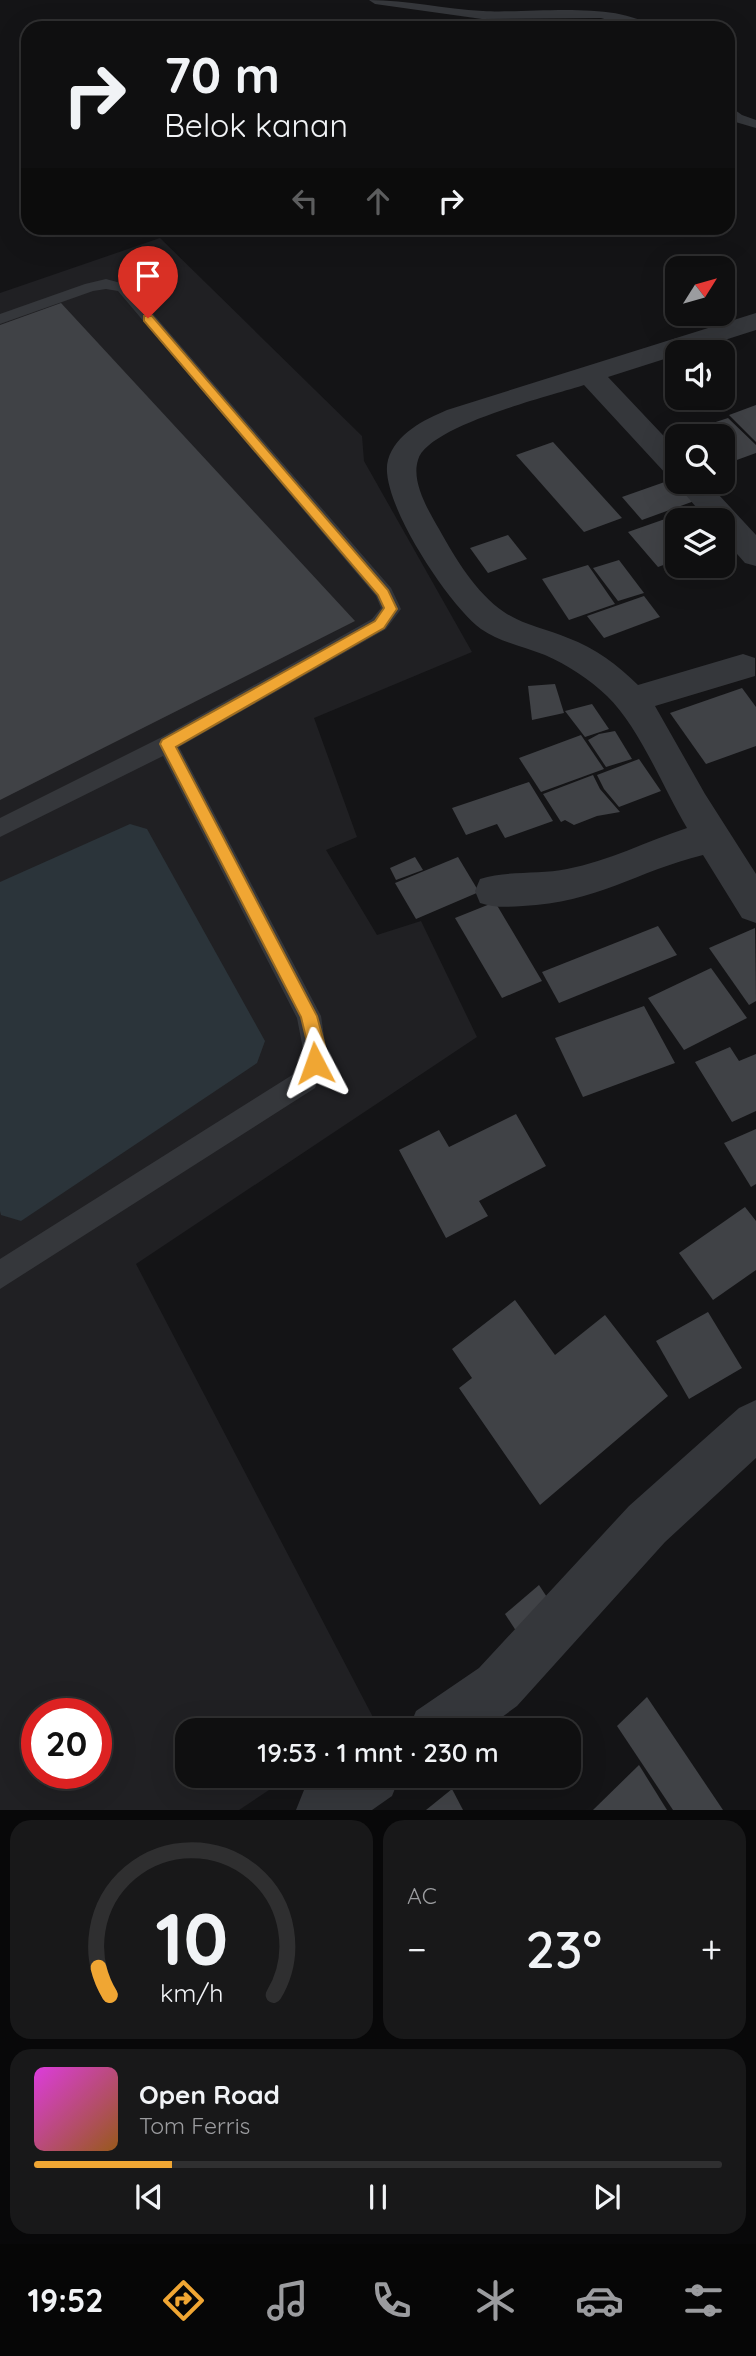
<!DOCTYPE html>
<html lang="id">
<head>
<meta charset="utf-8">
<style>
  :root { --surface:#0f0f10; --page:#181819; --text:#f1f3f6; --muted:#9b9c9f; --line:#2f2f30; --accent:#f0a633 }
  body { margin:0; font-family:Quicksand,sans-serif; background:var(--page); color:var(--text); height:100vh; display:flex; flex-direction:column; font-size:26px; white-space:nowrap }
  * { box-sizing:border-box; margin:0 }
  p { font-size:23px; color:var(--muted) }
  .icon { flex:none; width:38px; height:38px; fill:none; stroke:currentColor; stroke-width:2; stroke-linecap:round; stroke-linejoin:round }
  .map { position:relative; height:1810px; overflow:hidden }
  .side { display:flex; flex-direction:column; gap:10px; padding:10px; background:#080809; flex:1 }
  .side>* { flex:none }
  .guide { position:absolute; left:21px; top:21px; width:714px; height:214px; border-radius:21px; box-shadow:0 7px 28px #0002,0 0 0 2px var(--line); background:#0f0f10; color:var(--text); overflow:hidden }
  .needle { width:46px; rotate:53deg }
  .controls { position:absolute; left:665px; top:256px; display:grid; gap:14px }
  .controls a { display:grid; place-items:center; width:70px; height:70px; border-radius:14px; background:var(--surface); box-shadow:0 7px 28px #0002,0 0 0 2px var(--line); font-size:35px }
  .speed { position:absolute; left:21px; top:1698px; display:flex; gap:14px; font-size:35px; font-weight:700; text-align:center }
  .speed>* { display:grid; place-content:center; width:91px; height:91px; border-radius:50%; background:var(--surface); box-shadow:0 7px 28px #0002,0 0 0 2px var(--line); line-height:1 }
  .speed .limit { border:10px solid #d22; background:#fff; color:#111 }
  .pin { position:absolute; display:grid; place-items:center; width:60px; height:60px; color:#fff; margin:-72px -30px; border-radius:50% 50% 50% 0; rotate:-45deg; box-shadow:0 0 7px #0007 }
  .pin .icon { rotate:45deg }
  .me { position:absolute; width:77px; margin:-38px; rotate:356deg; stroke-linejoin:round; filter:drop-shadow(0 0 5px #0008) }
  .turn { display:flex; align-items:center; gap:24px; height:147px; padding:0 28px; font-size:32px }
  .turn .icon { width:91px; height:91px; stroke-width:2.5 }
  .turn b { display:block; font-size:49px; line-height:60px }
  .lanes { display:flex; align-items:center; height:66px; padding:0 28px; background:#0003; justify-content:center; gap:35px; direction:ltr }
  .lanes .off { opacity:.35 }
  .big { font-size:52px; font-weight:600; line-height:1.1 }
  .side .card { flex:1; display:flex; flex-direction:column; justify-content:center; gap:10px; min-width:0; padding:0 24px; border-radius:21px; background:var(--page) }
  .side .dial { align-items:center; gap:0 }
  .dial svg { height:182px; overflow:visible; fill:none; stroke:var(--line); stroke-width:7; stroke-linecap:round; text-anchor:middle }
  .dial text { fill:var(--text); stroke:none }
  .song { display:flex; align-items:center; gap:21px }
  .cover { width:84px; height:84px; border-radius:10px; background:linear-gradient(135deg,hsl(300 70% 55%),hsl(30 70% 35%)) }
  .played { height:7px; border-radius:4px; background:linear-gradient(90deg,var(--accent) 20%,var(--line) 20%) }
  .keys { display:flex; justify-content:space-around; direction:ltr }
  .heat { display:flex; justify-content:space-between; align-items:center; font-size:38px; direction:ltr }
  .side .tiles { flex:1; display:grid; gap:10px; grid-template-columns:1fr 1fr }
  .card:last-child { grid-column:span 2 }
  .trip { position:absolute; left:175px; top:1718px; width:406px; height:70px; border-radius:21px; background:var(--surface); box-shadow:0 7px 28px #0002,0 0 0 2px var(--line); font-weight:600; line-height:70px; text-align:center }
  .menu { display:flex; height:112px; justify-content:space-around; align-items:center; background:#060606; color:var(--muted) }
  .menu .icon { width:49px; height:49px }
  .menu .current { color:var(--accent) }
  .menu b { font-size:32px; color:var(--text) }
  .map>svg:first-child { display:block }
</style>
</head>
<body>
<div class="map">
<svg width="756" height="1810" viewBox="0 0 756 1810">
  <rect width="100%" height="100%" fill="#141416"/>
  <!-- built -->
  <path fill="#202023" fill-rule="evenodd" d="M160,238L362,436L364,461L472,652L314,718L357,837L326,850L377,935L421,921L477,1037L136,1264L375,1721L359,1731H187V1776H290L239,1810H0V293ZM37,1713H96V1773H37Z"/>
  <!-- water -->
  <path fill="#2b343a" d="M130,824L147,829L265,1041L257,1063L21,1221L1,1215L0,1211V882Z"/>
  <!-- building -->
  <g fill="#404246">
    <path d="M61,303L355,621L0,800V325Z"/>
    <path d="M756,405V442L729,415Z"/>
    <path d="M728,418L756,445V453L723,465V436H685L682,433Z"/>
    <path d="M553,442L622,518L584,532L516,455Z"/>
    <path d="M676,478L697,500L642,520L622,497Z"/>
    <path d="M702,506L715,520H677V560L658,567L628,532Z"/>
    <path d="M508,535L527,559L488,573L470,548Z"/>
    <path d="M619,560L644,593L618,601L593,568Z"/>
    <path d="M588,565L615,604L569,620L542,579Z"/>
    <path d="M644,596L660,617L604,638L587,616Z"/>
    <path d="M555,684L564,713L532,720L528,686Z"/>
    <path d="M742,688L756,707V746L706,764L670,713Z"/>
    <path d="M592,704L609,729L585,737L565,711Z"/>
    <path d="M615,731L632,759L606,767L588,740L599,734Z"/>
    <path d="M581,735L604,769L541,792L519,758Z"/>
    <path d="M639,759L661,791L619,807L604,789L597,775Z"/>
    <path d="M593,775L600,789L620,812L597,816L574,825L565,820L561,822L543,794Z"/>
    <path d="M529,782L553,821L505,838L497,824L466,835L452,808Z"/>
    <path d="M415,857L423,870L396,880L390,868Z"/>
    <path d="M458,857L479,892L416,919L395,883Z"/>
    <path d="M495,902L542,981L502,998L455,918Z"/>
    <path d="M658,926L677,955L559,1003L542,972Z"/>
    <path d="M755,928L756,1001L749,1005L709,948Z"/>
    <path d="M711,968L747,1018L684,1050L648,998Z"/>
    <path d="M644,1006L675,1063L583,1097L555,1038Z"/>
    <path d="M730,1047L739,1061L756,1054V1111L732,1122L695,1062Z"/>
    <path d="M516,1114L546,1166L479,1201L488,1216L446,1238L399,1150L439,1130L449,1147Z"/>
    <path d="M756,1129V1184L751,1187L724,1143Z"/>
    <path d="M745,1207L756,1221V1270L713,1300L679,1253Z"/>
    <path d="M515,1300L555,1355L605,1315L668,1396L540,1505L459,1388L472,1378L452,1349Z"/>
    <path d="M708,1312L742,1368L689,1399L656,1341Z"/>
    <path d="M539,1585L556,1611L522,1640L505,1614Z"/>
    <path d="M647,1697L723,1810H673L617,1726Z"/>
    <path d="M639,1765L667,1810H593Z"/>
    <path d="M452,1789L463,1810H426Z"/>
  </g>
  <g fill="none" stroke-linecap="round" stroke-linejoin="round">
    <!-- lane -->
    <g fill="#35373b" fill-rule="evenodd">
      <path d="M369,0C408,0 444,9 483,11C527,14 619,0 653,28H634L601,18L482,19L375,4Z"/>
      <path d="M728,105L742,115L756,120V128L732,121L728,116Z"/>
      <path d="M106,279L128,285L391,588L401,609L386,629L179,747L321,1016L327,1056L315,1088L0,1289V1259L297,1072L303,1049L297,1018L163,756L0,837V818L160,738L372,619L381,608L376,596L118,291L106,289L93,291L0,324V314L85,284Z"/>
    </g>
    <!-- street -->
    <g fill="#35373b" fill-rule="evenodd">
      <path d="M756,313V330L687,352H677V355L608,377L677,450V481H706L756,535V566L745,563L723,538V520H707L674,481L676,478L667,475L584,385C550,396 427,426 418,460C411,482 428,510 439,529C455,558 476,593 504,612C523,625 547,629 568,638C595,648 618,665 638,685L743,654L755,658V676L655,706L705,794L756,874V923L742,918L703,855C637,871 596,903 523,906C507,907 495,908 480,903L475,891L480,879C508,870 539,875 567,869C609,861 647,841 687,828C663,788 640,728 607,696C589,679 568,665 545,655C524,647 500,642 481,629C450,607 377,498 388,460C396,433 424,420 447,410Z"/>
      <path d="M756,1400V1458L665,1542L517,1706L483,1731H408L416,1711L479,1668L629,1506L739,1408Z"/>
      <path d="M323,1776H400L392,1796L372,1810H296L304,1790Z"/>
    </g>
  </g>
  <!-- route -->
  <path fill="#f0a633" stroke="#9c6c21" stroke-width="2" d="M144,316H152L388,590L397,609L384,628L176,747L317,1016L326,1050L321,1069L315,1071L309,1069L306,1063L309,1050L301,1017L160,744L162,740L375,621L384,608L378,595L144,321Z"/>
</svg>
<div class="controls">
<a><svg class="needle" viewBox="-14 -14 28 28"><path d="M0-13l5 13h-10z" fill="#e53935"/><path d="M0 13l5-13h-10z" fill="#9b9c9f"/></svg></a>
<a><svg class="icon" aria-label="sound" viewBox="0 0 24 24"><path d="M4 9h4l5-4v14l-5-4H4zM17 9q2 3 0 6"/></svg></a>
<a><svg class="icon" aria-label="search" viewBox="0 0 24 24"><circle cx="10" cy="10" r="6"/><path d="M15 15l6 6"/></svg></a>
<a><svg class="icon" aria-label="layers" viewBox="0 0 24 24"><path d="M12 4l9 5-9 5-9-5zM3 14l9 5 9-5"/></svg></a>
</div>
<div class="speed"><div class="limit">20</div></div>
<div class="pin" style="left:148px;top:318px;background:#d93025"><svg class="icon" aria-label="arrive" viewBox="0 0 24 24"><path d="M6 21V4h12l-3 4 3 4H6"/></svg></div>
<svg class="me" style="left:315px;top:1063px" viewBox="-20 -20 40 40"><path d="M0-17L14 15 0 8-14 15z" fill="#f0a633" stroke="#fff" stroke-width="4"/></svg>
<div class="trip">19:53 · 1 mnt · 230 m</div>
<div class="guide">
<div class="turn"><svg class="icon" aria-label="right" viewBox="0 0 24 24"><path d="M7 20v-9h11M14 6l5 5-5 5"/></svg><div><b>70 m</b>Belok kanan</div></div>
<div class="lanes"><svg class="icon off" aria-label="left" viewBox="0 0 24 24"><path d="M17 20v-9H6M10 6l-5 5 5 5"/></svg><svg class="icon off" aria-label="ahead" viewBox="0 0 24 24"><path d="M12 20V5M6 11l6-6 6 6"/></svg><svg class="icon" aria-label="right" viewBox="0 0 24 24"><path d="M7 20v-9h11M14 6l5 5-5 5"/></svg></div>
</div>
</div>
<section class="side">
<div class="tiles">
<div class="card dial"><svg viewBox="0 0 100 80">
<path d="M14 69A42 42 0 1 1 86 69"/>
<path d="M14 69A42 42 0 0 1 9 57" stroke="#f0a633"/>
<text x="50" y="56" font-size="32" font-weight="700">10</text>
<text x="50" y="72" font-size="11">km/h</text>
</svg></div>
<div class="card"><p>AC</p>
<div class="heat"><a>−</a><b class="big">23°</b><a>+</a></div>
</div>
<div class="card">
<div class="song"><i class="cover"></i><div><b>Open Road</b><p>Tom Ferris</p></div></div>
<div class="played"></div>
<div class="keys"><svg class="icon" aria-label="previous" viewBox="0 0 24 24"><path d="M18 5L8 12l10 7zM5 5v14"/></svg><svg class="icon" aria-label="pause" viewBox="0 0 24 24"><path d="M8 5v14M16 5v14"/></svg><svg class="icon" aria-label="next" viewBox="0 0 24 24"><path d="M6 5l10 7-10 7zM19 5v14"/></svg></div>
</div>
</div>
</section>
<nav class="menu">
<b>19:52</b>
<svg class="icon current" aria-label="directions" viewBox="0 0 24 24"><path d="M12 3l9 9-9 9-9-9zM9 14v-3h6M13 9l2 2-2 2"/></svg>
<svg class="icon" aria-label="music" viewBox="0 0 24 24"><path d="M9 18V5l10-2v13"/><circle cx="6" cy="18" r="3"/><circle cx="16" cy="16" r="3"/></svg>
<svg class="icon" aria-label="phone" viewBox="0 0 24 24"><path d="M5 4h4l2 5-3 2q2 4 5 5l2-3 5 2v4C11 20 4 13 5 4z"/></svg>
<svg class="icon" aria-label="climate" viewBox="0 0 24 24"><path d="M12 3v18M4 7l16 10M4 17L20 7"/></svg>
<svg class="icon" aria-label="car" viewBox="0 0 24 24"><path d="M5 17H2v-5l4-1 3-4h7l3 4 3 1v5h-3M9 17h6M6 11h13"/><circle cx="7" cy="17" r="2"/><circle cx="17" cy="17" r="2"/></svg>
<svg class="icon" aria-label="filters" viewBox="0 0 24 24"><path d="M4 7h16M4 17h16"/><circle cx="9" cy="7" r="2"/><circle cx="15" cy="17" r="2"/></svg>
</nav>
</body>
</html>
